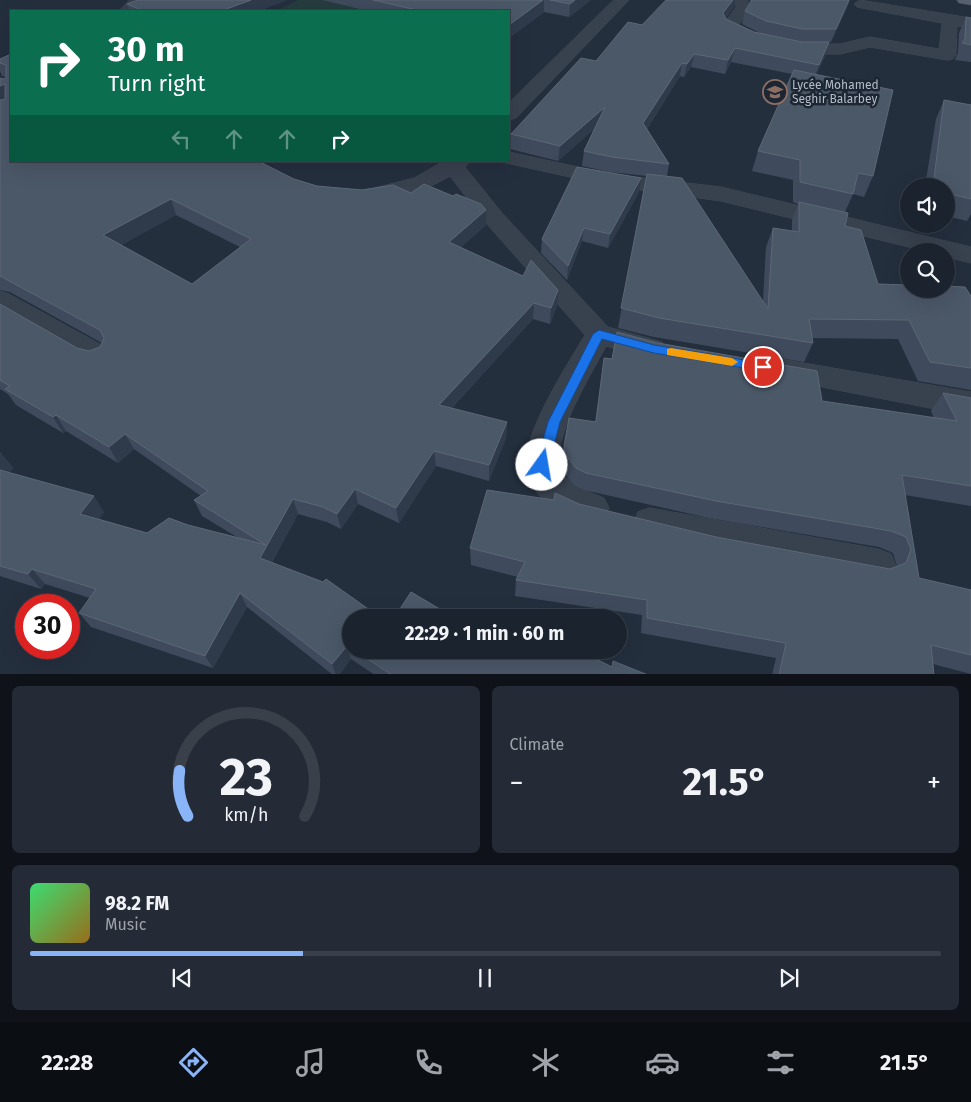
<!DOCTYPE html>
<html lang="en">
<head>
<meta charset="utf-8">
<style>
  :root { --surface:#1b232e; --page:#242b36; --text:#f1f3f6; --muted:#a0a4aa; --line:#39404a; --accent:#8ab4f8 }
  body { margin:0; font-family:"Fira Sans",sans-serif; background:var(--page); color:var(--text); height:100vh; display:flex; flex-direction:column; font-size:19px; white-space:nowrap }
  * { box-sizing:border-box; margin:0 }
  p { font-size:16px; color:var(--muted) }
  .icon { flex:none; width:28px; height:28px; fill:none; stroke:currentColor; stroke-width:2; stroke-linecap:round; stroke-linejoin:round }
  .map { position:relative; height:674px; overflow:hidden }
  .details { display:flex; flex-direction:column; gap:12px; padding:12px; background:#0f1319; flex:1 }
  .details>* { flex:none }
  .top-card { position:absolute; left:10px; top:10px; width:500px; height:152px; border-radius:0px; box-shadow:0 5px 20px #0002,0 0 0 1px var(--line); background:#0b6e4f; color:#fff; overflow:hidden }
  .controls { position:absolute; left:900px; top:178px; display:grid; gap:10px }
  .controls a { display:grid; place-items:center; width:55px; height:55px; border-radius:50%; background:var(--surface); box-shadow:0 5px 20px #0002,0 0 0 1px var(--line); font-size:25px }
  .speed { position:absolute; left:15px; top:594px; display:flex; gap:10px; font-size:25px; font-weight:700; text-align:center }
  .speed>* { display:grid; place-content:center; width:65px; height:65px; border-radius:50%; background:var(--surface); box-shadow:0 5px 20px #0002,0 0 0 1px var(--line); line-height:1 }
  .speed .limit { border:8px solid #d22; background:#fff; color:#111 }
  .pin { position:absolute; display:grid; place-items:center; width:42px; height:42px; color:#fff; margin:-21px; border:2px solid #fff; border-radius:50%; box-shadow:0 1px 5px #0007 }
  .me { position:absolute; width:55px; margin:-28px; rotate:13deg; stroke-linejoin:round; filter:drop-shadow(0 0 4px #0008) }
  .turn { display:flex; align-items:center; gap:18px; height:105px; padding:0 15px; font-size:22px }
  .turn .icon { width:65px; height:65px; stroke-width:2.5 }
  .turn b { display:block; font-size:35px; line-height:42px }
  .lanes { display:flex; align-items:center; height:48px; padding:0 15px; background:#0003; justify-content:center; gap:25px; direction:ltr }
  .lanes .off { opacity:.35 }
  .big { font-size:38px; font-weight:700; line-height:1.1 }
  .details .card { flex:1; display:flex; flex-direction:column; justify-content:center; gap:8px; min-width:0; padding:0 18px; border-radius:8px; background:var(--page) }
  .details .dial { align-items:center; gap:0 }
  .dial svg { height:130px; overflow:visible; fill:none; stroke:var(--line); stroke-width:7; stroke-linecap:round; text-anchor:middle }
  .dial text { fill:var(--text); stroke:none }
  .song { display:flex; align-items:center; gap:15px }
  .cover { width:60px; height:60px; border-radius:8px; background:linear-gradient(135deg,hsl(140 70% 55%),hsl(40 70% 35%)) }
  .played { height:5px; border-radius:2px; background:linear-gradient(90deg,var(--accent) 30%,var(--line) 30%) }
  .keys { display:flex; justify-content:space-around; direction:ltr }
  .heat { display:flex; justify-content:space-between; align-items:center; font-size:28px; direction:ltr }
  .details .tiles { flex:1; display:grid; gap:12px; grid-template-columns:1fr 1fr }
  .card:last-child { grid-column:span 2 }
  .trip { position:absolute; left:342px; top:609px; width:285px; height:50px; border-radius:25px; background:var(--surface); box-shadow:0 5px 20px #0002,0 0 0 1px var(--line); font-weight:700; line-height:50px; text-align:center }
  .menu { display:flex; height:80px; justify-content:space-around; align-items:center; background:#0b0e12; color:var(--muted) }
  .menu .icon { width:35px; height:35px }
  .menu .active { color:var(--accent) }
  .menu b { font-size:22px; color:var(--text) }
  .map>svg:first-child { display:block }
</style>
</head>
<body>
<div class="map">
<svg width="971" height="675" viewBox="0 0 971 675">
  <rect width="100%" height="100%" fill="#242f3e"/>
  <!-- green -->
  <path fill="#263c3f" d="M298,0H324L361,9L357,11H276Z"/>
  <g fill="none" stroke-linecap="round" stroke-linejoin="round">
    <defs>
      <g id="minor">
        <path d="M130,0H146L136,11H119Z"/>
        <path d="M614,0H629L516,118L509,120V103Z"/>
        <path d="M731,0H747L752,6L739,25L762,36L798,44H840L870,37L939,49L942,23L857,7L854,4L860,0L971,18V28L957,26L956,55L953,59L947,60L870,47L840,54H798L751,43L724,30L722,27L736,7Z"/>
        <path d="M509,152L610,174L721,187L971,247V263L946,257V251H925L721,201L610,186L502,162L509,161Z"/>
        <path d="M444,161H470L465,167L502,213L608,327L662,342L666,349L662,356L652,359L606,346C590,377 551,437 560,472L579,488L604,498L609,508L604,518C588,524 572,518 557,510C542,501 526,483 526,464C526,428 566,367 585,335L486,223L450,176C428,189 385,208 359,202L356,197L359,192L414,178Z"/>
        <path d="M0,291L9,294L107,348L111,355L107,362L97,365L87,362L0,312Z"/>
        <path d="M781,359L971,392V416L771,377L767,370L771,363Z"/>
        <path d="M650,508L878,549L891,554L896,566L891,578L878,583L650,538L638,534L633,523L638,512Z"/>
      </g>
      <path id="primary" d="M957,0H971V5L959,3Z"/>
    </defs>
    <!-- minor casing -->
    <use href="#minor" stroke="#414a57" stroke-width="1"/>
    <!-- primary casing -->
    <use href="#primary" stroke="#414a57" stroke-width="1"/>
    <!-- minor -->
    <use href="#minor" fill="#38414e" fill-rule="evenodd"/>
    <!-- primary -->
    <use href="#primary" fill="#56606e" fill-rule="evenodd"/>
  </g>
  <!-- wall -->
  <g fill="#3f4b5c" fill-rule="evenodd">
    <path d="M138,0H287L258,11H130L127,4Z"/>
    <path d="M322,0H591L569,17L544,12L509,38V11H368Z"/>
    <path d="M749,0H849V3L831,42H800H829L825,56L816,75L873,176L864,197L853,194L845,212V226L878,284L971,296V390L918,381L898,339L812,338L813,343L804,362L654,337L618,328L647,176L610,172L582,166L584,151L594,129L558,161L510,149L511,134L596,61L642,25L734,7L726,18L754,32L760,33L742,24L745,11L751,2ZM731,62L792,74L758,151L752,171L793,180V202L798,204L792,220V231L773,228L766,247L763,301L667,176L669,164L647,129L680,76L684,77L691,67L725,74Z"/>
    <path d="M966,17L971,18V62L955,60L958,53L959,33Z"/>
    <path d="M0,59L294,179L317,186L486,225L461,247L557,306L550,324L533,319L452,408L507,422L506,438L489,481L436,466L399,523L358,504L341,529L327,522L298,514L272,562L351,618V650H578L612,667L648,675H375L351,659L339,675H333L247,607L213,668L91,627L79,613L90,598L45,584L41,589L0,576V452L13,468L9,473L104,512L99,519L147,533L188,525L237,537L202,516L194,500L201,496L134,449L118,463L66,431L63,433L16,405L8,394L0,389V304L77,348L89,351L100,347L102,343L10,292L0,290V78L4,79L6,77L2,76L0,71ZM176,215L240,247L192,284L121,245Z"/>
    <path d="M944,100L970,105L971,103V214L967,221L946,216V186H925L936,119Z"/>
    <path d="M639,192L608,248L582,241L567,280L541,253L542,239Z"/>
    <path d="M604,358L822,401L934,418L931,411L943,393L971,398V506L905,495L919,578L971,590V674L933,664L934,675H772L776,658L641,633L642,615L515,596L516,580L518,577L471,565L470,548L579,504L716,537L890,569L897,566L893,553L879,547L709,518L584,490L574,485L563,472L562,464L564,446L595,422Z"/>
  </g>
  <!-- shaded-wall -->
  <g fill="#2f3b4b">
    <path d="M251,0H287L258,11H221Z"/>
    <path d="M543,0H544V12L509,38V25Z"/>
    <path d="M575,0H591L569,17L570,4Z"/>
    <path d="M733,0H735L734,7L720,26L723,13Z"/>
    <path d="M849,0H850L849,3L831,42L836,29Z"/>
    <path d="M829,42L825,56L814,79L819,65Z"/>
    <path d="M735,48L731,62L725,74L728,60Z"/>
    <path d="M694,54L691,67L684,77L687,64Z"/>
    <path d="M682,63L680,76L641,138L643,123Z"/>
    <path d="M5,84L11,97L0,102V86Z"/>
    <path d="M605,107L603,121L558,161L560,146Z"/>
    <path d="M641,178L639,192L608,248L610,234Z"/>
    <path d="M171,199L176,215L111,251L103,235Z"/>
    <path d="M486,210V225L449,258V242Z"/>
    <path d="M584,228L582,241L567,280L568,266Z"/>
    <path d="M558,290L557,306L550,324L551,308Z"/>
    <path d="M534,303L533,319L440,421L439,405Z"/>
    <path d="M56,415L66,431L63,433L53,417Z"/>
    <path d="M507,422L506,438L489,481V465Z"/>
    <path d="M125,434L134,449L118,463L109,447Z"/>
    <path d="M434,451L436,466L399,523L396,508Z"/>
    <path d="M1,453L13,468L0,482V454Z"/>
    <path d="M355,489L358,504L341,529L337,514Z"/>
    <path d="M94,496L104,512L91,529L80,514Z"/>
    <path d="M293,499L298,514L266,572L260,558Z"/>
    <path d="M32,569L45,584L41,589L28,574Z"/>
    <path d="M240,593L247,607L213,668L205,656Z"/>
    <path d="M347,646L351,659L339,675H336L332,664Z"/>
  </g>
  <!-- building -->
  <g fill="#4b5868" stroke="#5c6777" fill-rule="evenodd">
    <path d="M138,0H251L221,11H144L127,4Z"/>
    <path d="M373,0H543L509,25V11H421Z"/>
    <path d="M550,0H575L570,4Z"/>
    <path d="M666,0H733L723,13L726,19L754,32L802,42H829L819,65L735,48L728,60L694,54L687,64L682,63L643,123L669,164L612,157L584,151L605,107L560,146L511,134L581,58L596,61L628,22L642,25Z"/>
    <path d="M752,0H849L836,29H802L766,21L745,11Z"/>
    <path d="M966,17L971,18V45L962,43L965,39Z"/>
    <path d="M11,54V161H258L294,179L317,186L362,190L393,185L411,193L424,184L453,196L456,194L481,204L486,210L449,242L523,276L531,260L558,290L551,308L534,303L439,405L507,422L489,465L434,451L396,508L355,489L337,514L323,507L293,499L260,558L323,582L326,579L381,618H351V649L347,646L332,664L240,593L205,656L79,613L96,589L32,569L28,574L0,566V470L94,496L80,514L147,533L169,518L188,525L266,545L194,500L208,491L125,434L109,447L56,415L53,417L5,389L10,386L0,380V304L77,348L89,351L100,347L104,338L100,330L0,276V100L5,99V84L0,86V78L4,79L6,77V65L0,63V59ZM171,199L251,239L192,284L103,235Z"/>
    <path d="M794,70L893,90L873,176L858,173L853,194L800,182V160L758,151Z"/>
    <path d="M944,100L971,105V199L946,193V186H933Z"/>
    <path d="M577,167L641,178L610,234L584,228L568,266L542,239Z"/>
    <path d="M647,174L682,178L768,309L773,228L799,232V202L848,213L845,226L861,230L878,284L909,285V289H946V286L965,287L971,296V368L930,362L909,320L809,319L813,343L659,318L621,308Z"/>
    <path d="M617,332L658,343L817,371L822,401L957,421L943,393L971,398V486L902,475L919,578L971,590V655L931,645L934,675H779L786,643L647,618V600L516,580L525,562L470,548L487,490L554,500L555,493L579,504L716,537L890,569L906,563L911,549L906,537L891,531L716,501L586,473L576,468L565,454L564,446L569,418L596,422L604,358L612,359Z"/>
    <path d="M411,592L455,618H394Z"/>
    <path d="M354,650H578L612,667L613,661L648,675H392Z"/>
  </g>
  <!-- route -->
  <path fill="#1a73e8" stroke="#114b97" d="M599,330L654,345L763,363L769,367L763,371L654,353L602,339L560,422L549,465L547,469H538L536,465L548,422L593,334Z"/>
  <!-- slow -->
  <path fill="#f59e0b" d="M671,348L732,358L738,362L732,366L667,355V349Z"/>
  <!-- icons -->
  <defs>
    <symbol id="school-ring" viewBox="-11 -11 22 22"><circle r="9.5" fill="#1d2633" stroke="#8d6e63" stroke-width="1.5"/><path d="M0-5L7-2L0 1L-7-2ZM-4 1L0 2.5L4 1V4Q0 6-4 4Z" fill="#8d6e63"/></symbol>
  </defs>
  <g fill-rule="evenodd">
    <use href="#school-ring" x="761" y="78" width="28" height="28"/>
  </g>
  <g text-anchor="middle" stroke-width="5" stroke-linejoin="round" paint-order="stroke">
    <!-- far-poi labels -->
    <g font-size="12" fill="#b4bcc9" stroke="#1d2633" text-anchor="start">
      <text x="792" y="89">Lycée Mohamed<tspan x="792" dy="14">Seghir Balarbey</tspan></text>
    </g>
  </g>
</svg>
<div class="controls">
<a><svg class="icon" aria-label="sound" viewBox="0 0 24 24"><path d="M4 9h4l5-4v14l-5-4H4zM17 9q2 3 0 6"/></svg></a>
<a><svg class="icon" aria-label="search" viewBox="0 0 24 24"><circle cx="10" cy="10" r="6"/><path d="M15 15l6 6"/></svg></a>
</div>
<div class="speed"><div class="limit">30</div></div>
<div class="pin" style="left:763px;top:367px;background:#d93025"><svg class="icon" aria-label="arrive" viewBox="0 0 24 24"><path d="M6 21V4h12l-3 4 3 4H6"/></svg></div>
<svg class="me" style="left:542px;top:465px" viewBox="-20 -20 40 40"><circle r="19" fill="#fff"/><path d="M0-13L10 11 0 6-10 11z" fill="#1a73e8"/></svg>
<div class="trip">22:29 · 1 min · 60 m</div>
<div class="top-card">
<div class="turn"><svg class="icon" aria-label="right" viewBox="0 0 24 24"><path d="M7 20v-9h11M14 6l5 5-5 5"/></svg><div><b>30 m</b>Turn right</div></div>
<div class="lanes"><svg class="icon off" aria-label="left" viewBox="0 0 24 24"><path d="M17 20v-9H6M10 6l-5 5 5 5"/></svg><svg class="icon off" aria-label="ahead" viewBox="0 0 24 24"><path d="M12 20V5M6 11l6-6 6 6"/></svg><svg class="icon off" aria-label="ahead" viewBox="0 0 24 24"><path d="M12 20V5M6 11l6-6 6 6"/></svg><svg class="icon" aria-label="right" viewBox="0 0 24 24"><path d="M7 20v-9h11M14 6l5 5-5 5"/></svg></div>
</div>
</div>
<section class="details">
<div class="tiles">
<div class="card dial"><svg viewBox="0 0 100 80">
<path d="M14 69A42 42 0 1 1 86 69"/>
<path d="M14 69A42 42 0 0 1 9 41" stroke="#8ab4f8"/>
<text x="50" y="56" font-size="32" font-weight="700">23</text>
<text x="50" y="72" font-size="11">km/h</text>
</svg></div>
<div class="card"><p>Climate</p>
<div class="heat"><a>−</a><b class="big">21.5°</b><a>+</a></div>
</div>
<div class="card">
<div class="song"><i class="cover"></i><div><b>98.2 FM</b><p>Music</p></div></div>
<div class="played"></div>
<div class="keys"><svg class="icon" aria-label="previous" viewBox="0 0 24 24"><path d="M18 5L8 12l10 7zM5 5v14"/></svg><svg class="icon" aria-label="pause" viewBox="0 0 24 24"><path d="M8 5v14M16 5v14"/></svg><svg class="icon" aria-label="next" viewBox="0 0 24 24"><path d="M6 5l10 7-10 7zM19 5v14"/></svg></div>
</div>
</div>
</section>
<nav class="menu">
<b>22:28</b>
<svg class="icon active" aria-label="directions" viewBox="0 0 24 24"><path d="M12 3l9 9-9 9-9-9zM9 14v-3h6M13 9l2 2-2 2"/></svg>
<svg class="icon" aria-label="music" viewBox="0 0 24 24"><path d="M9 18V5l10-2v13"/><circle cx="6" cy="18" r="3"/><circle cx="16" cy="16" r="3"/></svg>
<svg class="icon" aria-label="phone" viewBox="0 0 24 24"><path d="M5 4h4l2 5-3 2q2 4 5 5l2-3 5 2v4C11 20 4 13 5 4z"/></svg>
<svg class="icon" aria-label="climate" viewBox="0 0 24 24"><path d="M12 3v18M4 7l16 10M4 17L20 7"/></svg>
<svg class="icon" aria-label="car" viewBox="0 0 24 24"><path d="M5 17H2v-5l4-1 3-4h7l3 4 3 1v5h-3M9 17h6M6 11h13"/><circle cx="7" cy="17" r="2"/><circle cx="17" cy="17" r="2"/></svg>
<svg class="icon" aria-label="filters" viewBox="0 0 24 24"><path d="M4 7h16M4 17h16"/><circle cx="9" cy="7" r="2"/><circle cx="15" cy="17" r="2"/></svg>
<b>21.5°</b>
</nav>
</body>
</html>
